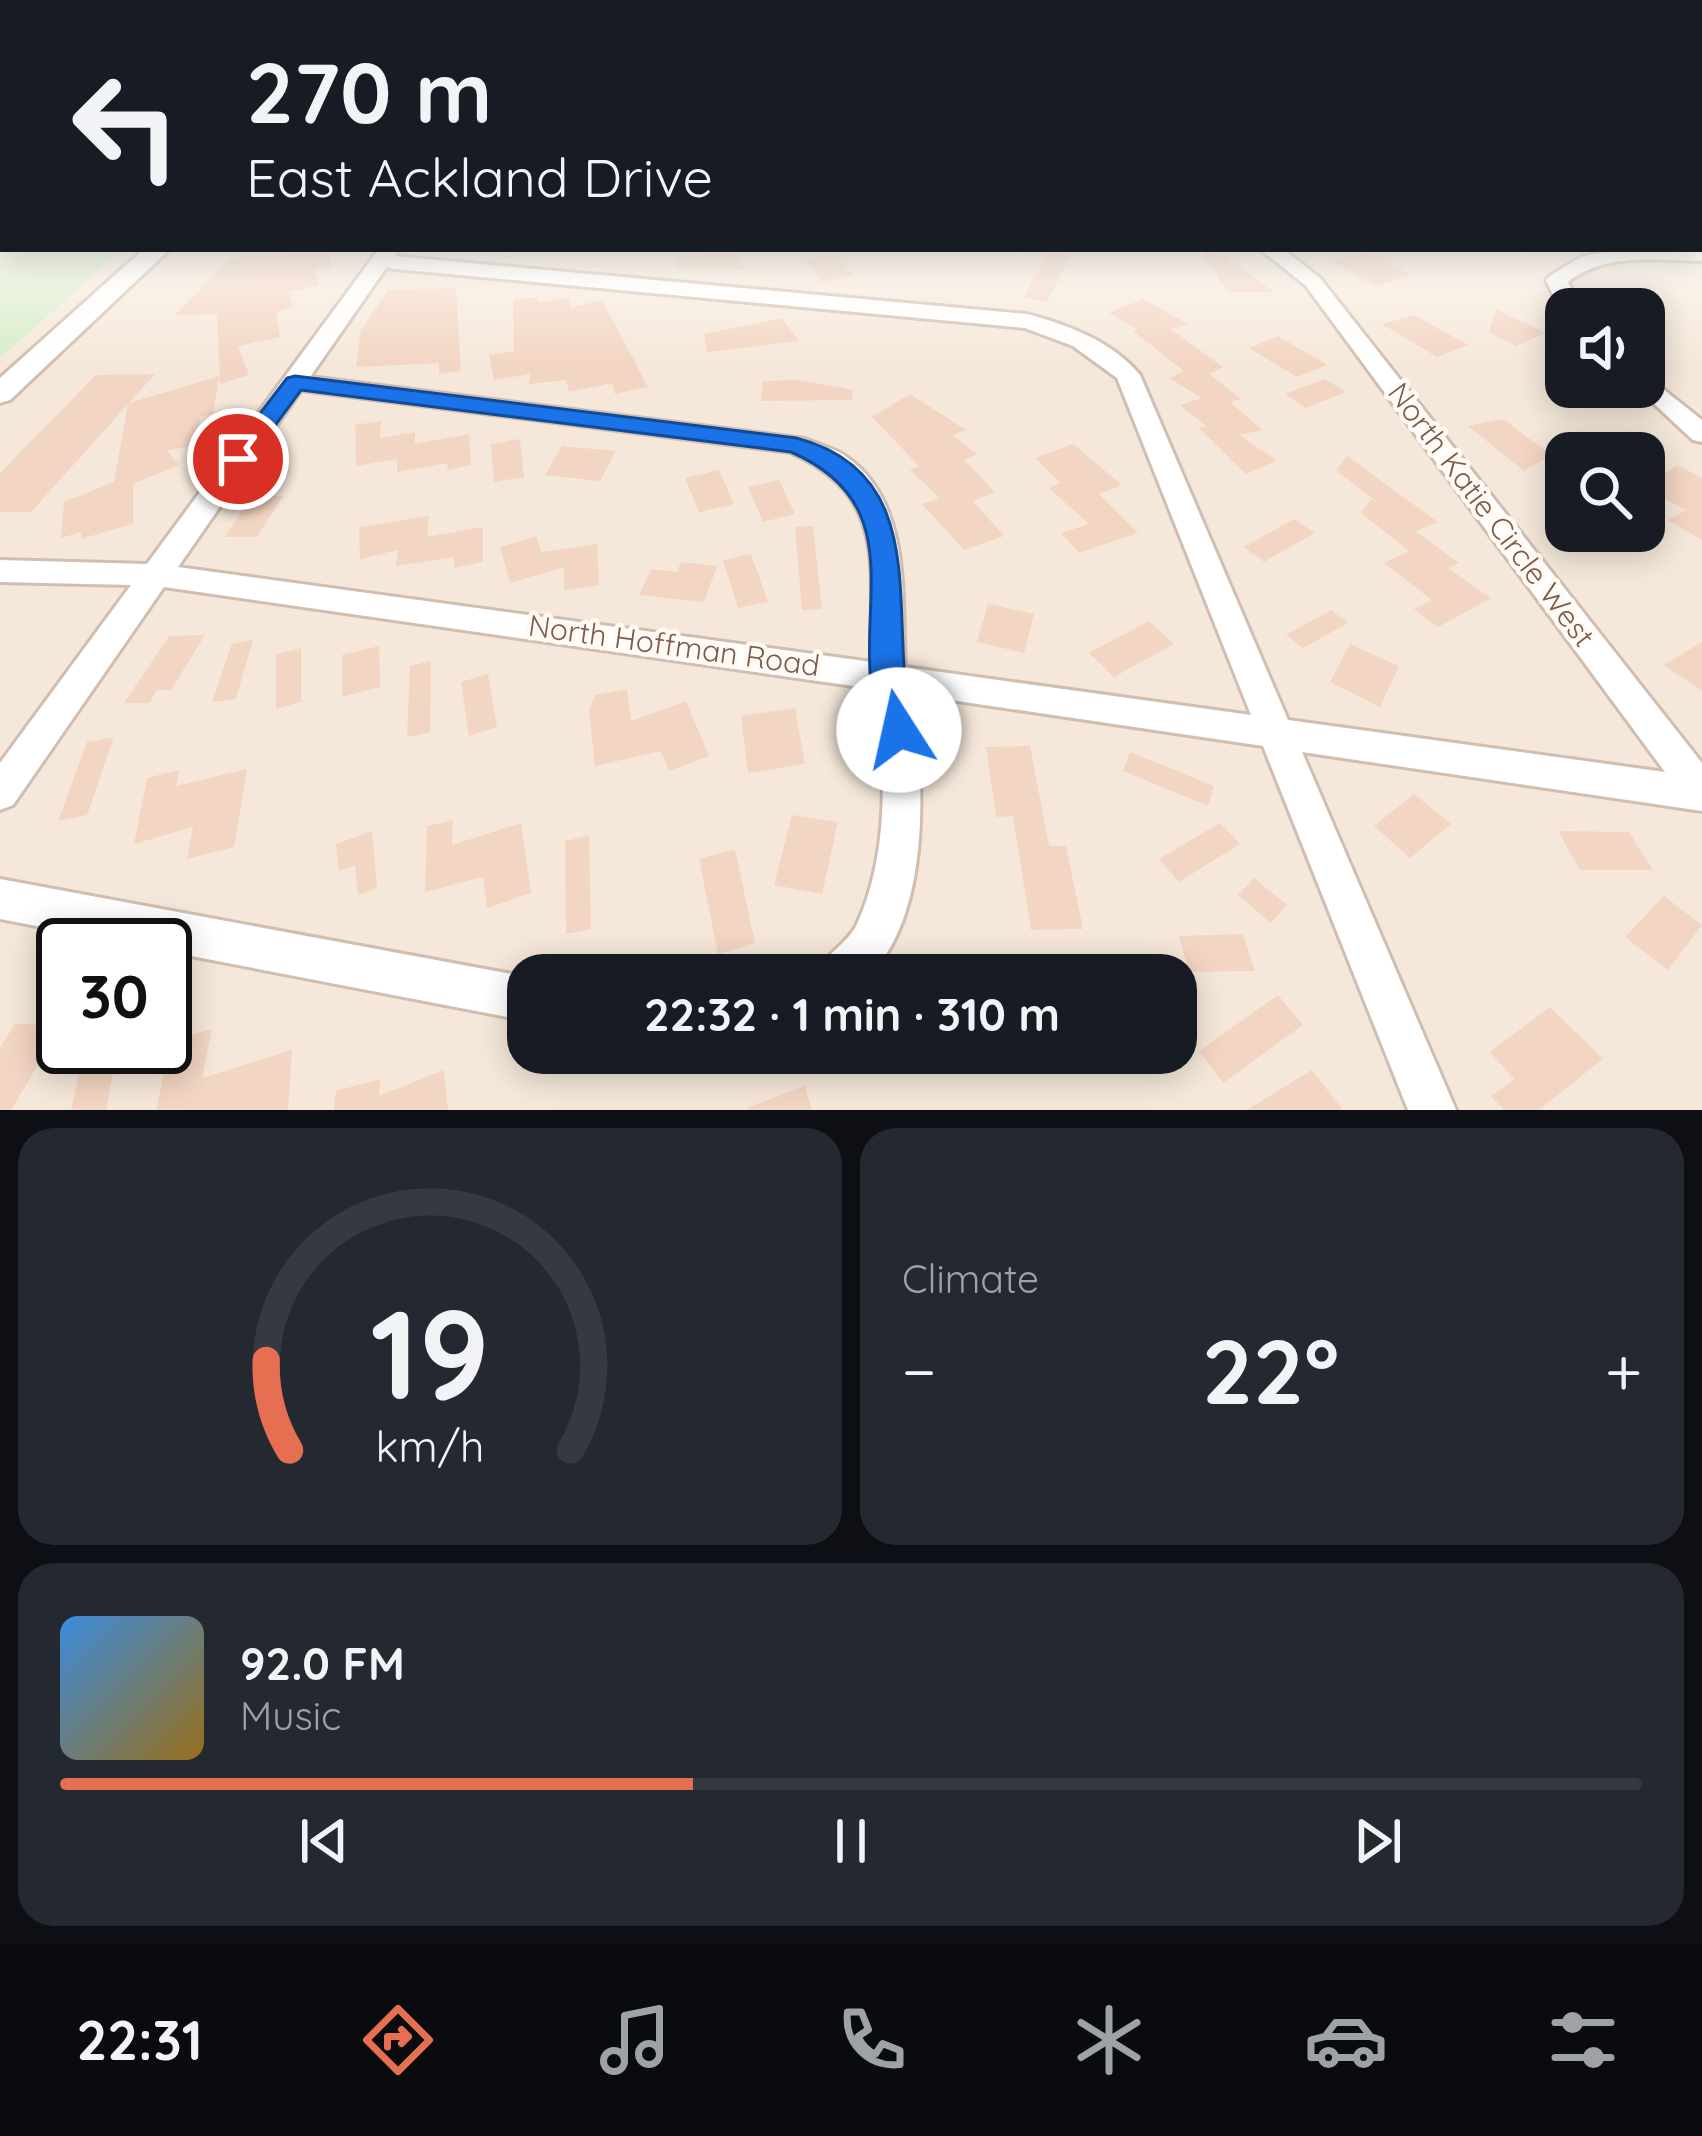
<!DOCTYPE html>
<html lang="en">
<head>
<meta charset="utf-8">
<style>
  :root { --surface:#171b24; --page:#242831; --text:#f1f3f6; --muted:#9ea1a6; --line:#363941; --accent:#e76f51 }
  body { margin:0; font-family:Quicksand,sans-serif; background:var(--page); color:var(--text); height:100vh; display:flex; flex-direction:column; font-size:45px; white-space:nowrap }
  * { box-sizing:border-box; margin:0 }
  p { font-size:39px; color:var(--muted) }
  .icon { flex:none; width:66px; height:66px; fill:none; stroke:currentColor; stroke-width:2; stroke-linecap:round; stroke-linejoin:round }
  .map { position:relative; height:1110px; overflow:hidden }
  .panel { display:flex; flex-direction:column; gap:18px; padding:18px; background:#0d0f14; flex:1 }
  .panel>* { flex:none }
  .guide { position:absolute; left:0px; top:0px; width:1704px; height:252px; box-shadow:0 6px 30px #0003; background:#171b24; color:var(--text); overflow:hidden }
  .fabs { position:absolute; left:1545px; top:288px; display:grid; gap:24px }
  .fabs a { display:grid; place-items:center; width:120px; height:120px; border-radius:24px; background:var(--surface); box-shadow:0 6px 30px #0003; font-size:60px }
  .speed { position:absolute; left:36px; top:918px; display:flex; gap:24px; font-size:60px; font-weight:700; text-align:center }
  .speed>* { display:grid; place-content:center; width:156px; height:156px; border-radius:50%; background:var(--surface); box-shadow:0 6px 30px #0003; line-height:1 }
  .speed .limit { border:6px solid #111; border-radius:18px; background:#fff; color:#111 }
  .pin { position:absolute; display:grid; place-items:center; width:102px; height:102px; color:#fff; margin:-51px; border:6px solid #fff; border-radius:50%; box-shadow:0 3px 12px #0007 }
  .me { position:absolute; width:132px; margin:-66px; rotate:350deg; stroke-linejoin:round; filter:drop-shadow(0 0 9px #0008) }
  .turn { display:flex; align-items:center; gap:42px; height:252px; padding:0 48px; font-size:54px }
  .turn .icon { width:156px; height:156px; stroke-width:2.5 }
  .turn b { display:block; font-size:84px; line-height:102px }
  .big { font-size:90px; font-weight:800; line-height:1.1 }
  .panel .card { flex:1; display:flex; flex-direction:column; justify-content:center; gap:18px; min-width:0; padding:0 42px; border-radius:36px; background:var(--page) }
  .panel .dial { align-items:center; gap:0 }
  .dial svg { height:312px; overflow:visible; fill:none; stroke:var(--line); stroke-width:7; stroke-linecap:round; text-anchor:middle }
  .dial text { fill:var(--text); stroke:none }
  .song { display:flex; align-items:center; gap:36px }
  .cover { width:144px; height:144px; border-radius:18px; background:linear-gradient(135deg,hsl(210 70% 55%),hsl(40 70% 35%)) }
  .played { height:12px; border-radius:6px; background:linear-gradient(90deg,var(--accent) 40%,var(--line) 40%) }
  .keys { display:flex; justify-content:space-around; direction:ltr }
  .heat { display:flex; justify-content:space-between; align-items:center; font-size:66px; direction:ltr }
  .panel .tiles { flex:1; display:grid; gap:18px; grid-template-columns:1fr 1fr }
  .card:last-child { grid-column:span 2 }
  .trip { position:absolute; left:507px; top:954px; width:690px; height:120px; border-radius:36px; background:var(--surface); box-shadow:0 6px 30px #0003; font-weight:800; line-height:120px; text-align:center }
  .dock { display:flex; height:192px; justify-content:space-around; align-items:center; background:#090b0e; color:var(--muted) }
  .dock .icon { width:84px; height:84px }
  .dock .on { color:var(--accent) }
  .dock b { font-size:54px; color:var(--text) }
  .map>svg:first-child { display:block }
</style>
</head>
<body>
<div class="map">
<svg width="1702" height="1110" viewBox="0 0 1702 1110">
  <rect width="100%" height="100%" fill="#fdf6ec"/>
  <!-- residential -->
  <path fill="#f5e8da" fill-rule="evenodd" d="M0,210L3,249H1701L1702,210V1110H0ZM1566,309H1644V387H1566ZM1566,453H1644V531H1566ZM63,945H165V1047H63ZM528,975H1176V1053H528Z"/>
  <!-- green -->
  <path fill="#d8ecc9" d="M0,210L3,249H123L0,358Z"/>
  <!-- building -->
  <g fill="#f3d5c3">
    <path d="M328,249L332,267L315,270L319,285L288,292L294,307L276,312L280,337L238,346L249,375L220,384L217,314L175,315L229,259Z"/>
    <path d="M735,249L744,269H677L676,256Z"/>
    <path d="M1050,249H1074L1047,302L1024,297Z"/>
    <path d="M1200,249H1216L1274,292H1227Z"/>
    <path d="M1368,251L1411,274L1376,287L1331,261Z"/>
    <path d="M834,254L854,275L823,282L804,261Z"/>
    <path d="M456,288L461,371L439,374V363L356,367L361,330L388,290Z"/>
    <path d="M537,297L538,302L569,298L570,308L602,300L648,387L615,394L612,383L569,392L566,380L529,384L530,374L494,380L489,355L514,351L513,300Z"/>
    <path d="M1143,299L1188,324L1171,329L1223,367L1209,374L1241,399L1230,402L1262,430L1240,435L1277,461L1246,474L1199,428L1206,426L1180,405L1202,398L1169,378L1184,371L1133,331L1138,330L1109,313Z"/>
    <path d="M1496,309L1545,333L1516,346L1489,332Z"/>
    <path d="M1414,315L1468,345L1437,357L1382,324Z"/>
    <path d="M782,318L799,341L707,352L704,334Z"/>
    <path d="M1278,336L1327,365L1297,377L1249,348Z"/>
    <path d="M155,374L129,403L219,376L213,414L200,417L196,445L167,451L179,465L133,484V524L81,539V532L61,538L64,502L114,482L128,404L31,512H0V473L96,375Z"/>
    <path d="M1325,379L1346,392L1306,408L1285,394Z"/>
    <path d="M798,380L853,390L852,400L761,401L763,381Z"/>
    <path d="M910,394L966,430L953,435L977,454L964,460L995,492L973,501L1004,536L964,550L922,504L940,498L910,470L919,466L872,417Z"/>
    <path d="M1503,419L1551,455L1524,471L1468,426Z"/>
    <path d="M381,421L380,438L415,432V444L469,434L471,465L448,470L447,463L397,472V459L356,466L355,425Z"/>
    <path d="M520,439L524,477L494,482L491,444Z"/>
    <path d="M1073,444L1122,485L1099,494L1138,533L1079,553L1061,533L1089,524L1049,488L1061,483L1035,458Z"/>
    <path d="M562,446L616,451L600,481L545,475Z"/>
    <path d="M1347,456L1438,522L1415,531L1459,563L1448,568L1491,598L1438,627L1414,609L1432,600L1384,563L1409,551L1361,513L1371,499L1386,509L1336,470Z"/>
    <path d="M1677,465L1702,478V540L1668,520L1686,510L1644,488Z"/>
    <path d="M719,470L734,504L699,512L685,478Z"/>
    <path d="M779,480L795,514L763,522L748,487Z"/>
    <path d="M252,496H283L257,537H225Z"/>
    <path d="M429,516L427,537L483,527V562L454,568V557L396,566L398,550L360,559L359,527Z"/>
    <path d="M1294,519L1315,533L1264,562L1244,547Z"/>
    <path d="M813,526L822,609L802,610L795,527Z"/>
    <path d="M536,536L541,552L597,544L599,585L564,590V567L510,583L500,547Z"/>
    <path d="M751,554L768,602L738,608L723,560Z"/>
    <path d="M681,562L717,566L704,602L639,595L651,569L677,572Z"/>
    <path d="M988,604L1034,614L1024,653L977,642Z"/>
    <path d="M1331,610L1348,623L1303,648L1286,635Z"/>
    <path d="M1149,621L1174,644L1114,677L1089,653Z"/>
    <path d="M205,635L171,690H157L149,703H124L169,636Z"/>
    <path d="M253,640L236,699L212,702L232,644Z"/>
    <path d="M1702,642V691L1664,665Z"/>
    <path d="M1350,644L1399,666L1380,707L1330,682Z"/>
    <path d="M379,646L380,687L342,697V655Z"/>
    <path d="M301,648V702L276,709V654Z"/>
    <path d="M431,661L430,732L407,737L410,666Z"/>
    <path d="M488,674L497,727L469,736L461,682Z"/>
    <path d="M627,689L631,721L686,701L709,756L669,771L661,751L595,766L589,710L595,695Z"/>
    <path d="M795,708L805,764L748,773L741,716Z"/>
    <path d="M114,737L87,815L58,821L87,742Z"/>
    <path d="M1030,746L1049,846H1066L1083,929L1031,930L1013,816L996,817L986,747Z"/>
    <path d="M1130,752L1214,786L1208,806L1123,771Z"/>
    <path d="M247,769L234,847L187,859L193,827L134,844L147,778L179,770L176,786Z"/>
    <path d="M1414,794L1451,824L1410,858L1374,826Z"/>
    <path d="M792,815L838,822L822,894L774,885Z"/>
    <path d="M453,820L452,845L521,823L531,893L487,908L483,877L425,892L427,826Z"/>
    <path d="M1220,823L1240,844L1179,882L1159,859Z"/>
    <path d="M372,831L377,888L358,895L355,865L339,871L336,844Z"/>
    <path d="M1558,831L1629,832L1653,870H1580Z"/>
    <path d="M589,836L591,929L566,934L565,841Z"/>
    <path d="M735,849L755,943L718,954L699,859Z"/>
    <path d="M1254,878L1287,905L1271,923L1238,895Z"/>
    <path d="M1664,896L1702,925L1668,970L1625,937Z"/>
    <path d="M1243,934L1255,971L1189,972L1179,936Z"/>
    <path d="M1278,995L1303,1025L1223,1083L1199,1051Z"/>
    <path d="M1550,1007L1603,1059L1539,1110H1504L1491,1096L1514,1079L1490,1052Z"/>
    <path d="M15,1024L62,1025L11,1110H0V1048Z"/>
    <path d="M212,1029L202,1078L292,1050L288,1110H156L171,1040Z"/>
    <path d="M85,1047H118L106,1110H71Z"/>
    <path d="M444,1070L448,1110H334L336,1091L380,1079L379,1096Z"/>
    <path d="M1312,1070L1343,1110H1247Z"/>
    <path d="M805,1086L812,1110H747V1108Z"/>
  </g>
  <g fill="none" stroke-linecap="round" stroke-linejoin="round">
    <defs>
      <g id="minor">
        <path d="M379,249H399L394,256L1027,314C1068,325 1112,341 1140,375L1288,720L1665,772L1306,286L1260,249H1283L1320,278L1702,763V811L1302,752L1456,1110H1408L1263,746L910,694C926,773 931,916 869,975H816C825,953 848,944 857,924C889,855 887,763 874,689L164,587L13,805L0,810V763L131,585L0,582V560L147,564ZM386,268L1025,328L1073,346L1117,378L1251,715L905,667C901,597 912,505 848,458C837,449 819,445 805,439L310,377ZM301,390L790,452C890,496 869,569 872,662L178,567Z"/>
        <path d="M1620,249H1702V261C1657,260 1606,252 1568,282L1581,309L1562,314L1546,280L1550,276L1581,257Z"/>
        <path d="M1644,374L1702,420V442L1693,440L1636,387H1644Z"/>
        <path d="M0,879L528,977V1021L165,951V945H135L0,919Z"/>
      </g>
      <g id="tertiary">
        <path d="M1702,238V253L1694,251L1701,249Z"/>
        <path d="M144,249H170L10,400L0,403V378Z"/>
      </g>
    </defs>
    <!-- minor casing -->
    <use href="#minor" stroke="#d1beb0" stroke-width="6"/>
    <!-- tertiary casing -->
    <use href="#tertiary" stroke="#d1beb0" stroke-width="6"/>
    <!-- minor -->
    <use href="#minor" fill="#fff" fill-rule="evenodd"/>
    <!-- tertiary -->
    <use href="#tertiary" fill="#fff" fill-rule="evenodd"/>
  </g>
  <!-- sky -->
  <linearGradient id="sky" x2="0" y2="1"><stop stop-color="#97c7e8"/><stop offset="0.58" stop-color="#fefbf6"/><stop offset="1" stop-color="#fefbf6" stop-opacity="0"/></linearGradient>
  <rect width="1702" height="365" fill="url(#sky)"/>
  <!-- route -->
  <path fill="#1a73e8" stroke="#114b97" stroke-width="3" d="M295,376L796,438C912,468 898,571 904,667C905,690 920,720 910,740H887C835,636 929,512 791,452L301,390L246,465H229V454L287,378Z"/>
  <g text-anchor="middle" stroke-width="9" stroke-linejoin="round" paint-order="stroke">
    <!-- street labels -->
    <g font-size="30" fill="#7a5c4d" stroke="#fffaf3">
      <text transform="translate(1491 515) rotate(53)" y="10">North Katie Circle West</text>
      <text transform="translate(674 646) rotate(8)" y="10">North Hoffman Road</text>
    </g>
  </g>
</svg>
<div class="fabs">
<a><svg class="icon" aria-label="sound" viewBox="0 0 24 24"><path d="M4 9h4l5-4v14l-5-4H4zM17 9q2 3 0 6"/></svg></a>
<a><svg class="icon" aria-label="search" viewBox="0 0 24 24"><circle cx="10" cy="10" r="6"/><path d="M15 15l6 6"/></svg></a>
</div>
<div class="speed"><div class="limit">30</div></div>
<div class="pin" style="left:238px;top:459px;background:#d93025"><svg class="icon" aria-label="arrive" viewBox="0 0 24 24"><path d="M6 21V4h12l-3 4 3 4H6"/></svg></div>
<svg class="me" style="left:899px;top:730px" viewBox="-20 -20 40 40"><circle r="19" fill="#fff"/><path d="M0-13L10 11 0 6-10 11z" fill="#1a73e8"/></svg>
<div class="trip">22:32 · 1 min · 310 m</div>
<div class="guide">
<div class="turn"><svg class="icon" aria-label="left" viewBox="0 0 24 24"><path d="M17 20v-9H6M10 6l-5 5 5 5"/></svg><div><b>270 m</b>East Ackland Drive</div></div>
</div>
</div>
<section class="panel">
<div class="tiles">
<div class="card dial"><svg viewBox="0 0 100 80">
<path d="M14 69A42 42 0 1 1 86 69"/>
<path d="M14 69A42 42 0 0 1 8 46" stroke="#e76f51"/>
<text x="50" y="56" font-size="32" font-weight="700">19</text>
<text x="50" y="72" font-size="11">km/h</text>
</svg></div>
<div class="card"><p>Climate</p>
<div class="heat"><a>−</a><b class="big">22°</b><a>+</a></div>
</div>
<div class="card">
<div class="song"><i class="cover"></i><div><b>92.0 FM</b><p>Music</p></div></div>
<div class="played"></div>
<div class="keys"><svg class="icon" aria-label="previous" viewBox="0 0 24 24"><path d="M18 5L8 12l10 7zM5 5v14"/></svg><svg class="icon" aria-label="pause" viewBox="0 0 24 24"><path d="M8 5v14M16 5v14"/></svg><svg class="icon" aria-label="next" viewBox="0 0 24 24"><path d="M6 5l10 7-10 7zM19 5v14"/></svg></div>
</div>
</div>
</section>
<nav class="dock">
<b>22:31</b>
<svg class="icon on" aria-label="directions" viewBox="0 0 24 24"><path d="M12 3l9 9-9 9-9-9zM9 14v-3h6M13 9l2 2-2 2"/></svg>
<svg class="icon" aria-label="music" viewBox="0 0 24 24"><path d="M9 18V5l10-2v13"/><circle cx="6" cy="18" r="3"/><circle cx="16" cy="16" r="3"/></svg>
<svg class="icon" aria-label="phone" viewBox="0 0 24 24"><path d="M5 4h4l2 5-3 2q2 4 5 5l2-3 5 2v4C11 20 4 13 5 4z"/></svg>
<svg class="icon" aria-label="climate" viewBox="0 0 24 24"><path d="M12 3v18M4 7l16 10M4 17L20 7"/></svg>
<svg class="icon" aria-label="car" viewBox="0 0 24 24"><path d="M5 17H2v-5l4-1 3-4h7l3 4 3 1v5h-3M9 17h6M6 11h13"/><circle cx="7" cy="17" r="2"/><circle cx="17" cy="17" r="2"/></svg>
<svg class="icon" aria-label="filters" viewBox="0 0 24 24"><path d="M4 7h16M4 17h16"/><circle cx="9" cy="7" r="2"/><circle cx="15" cy="17" r="2"/></svg>
</nav>
</body>
</html>
